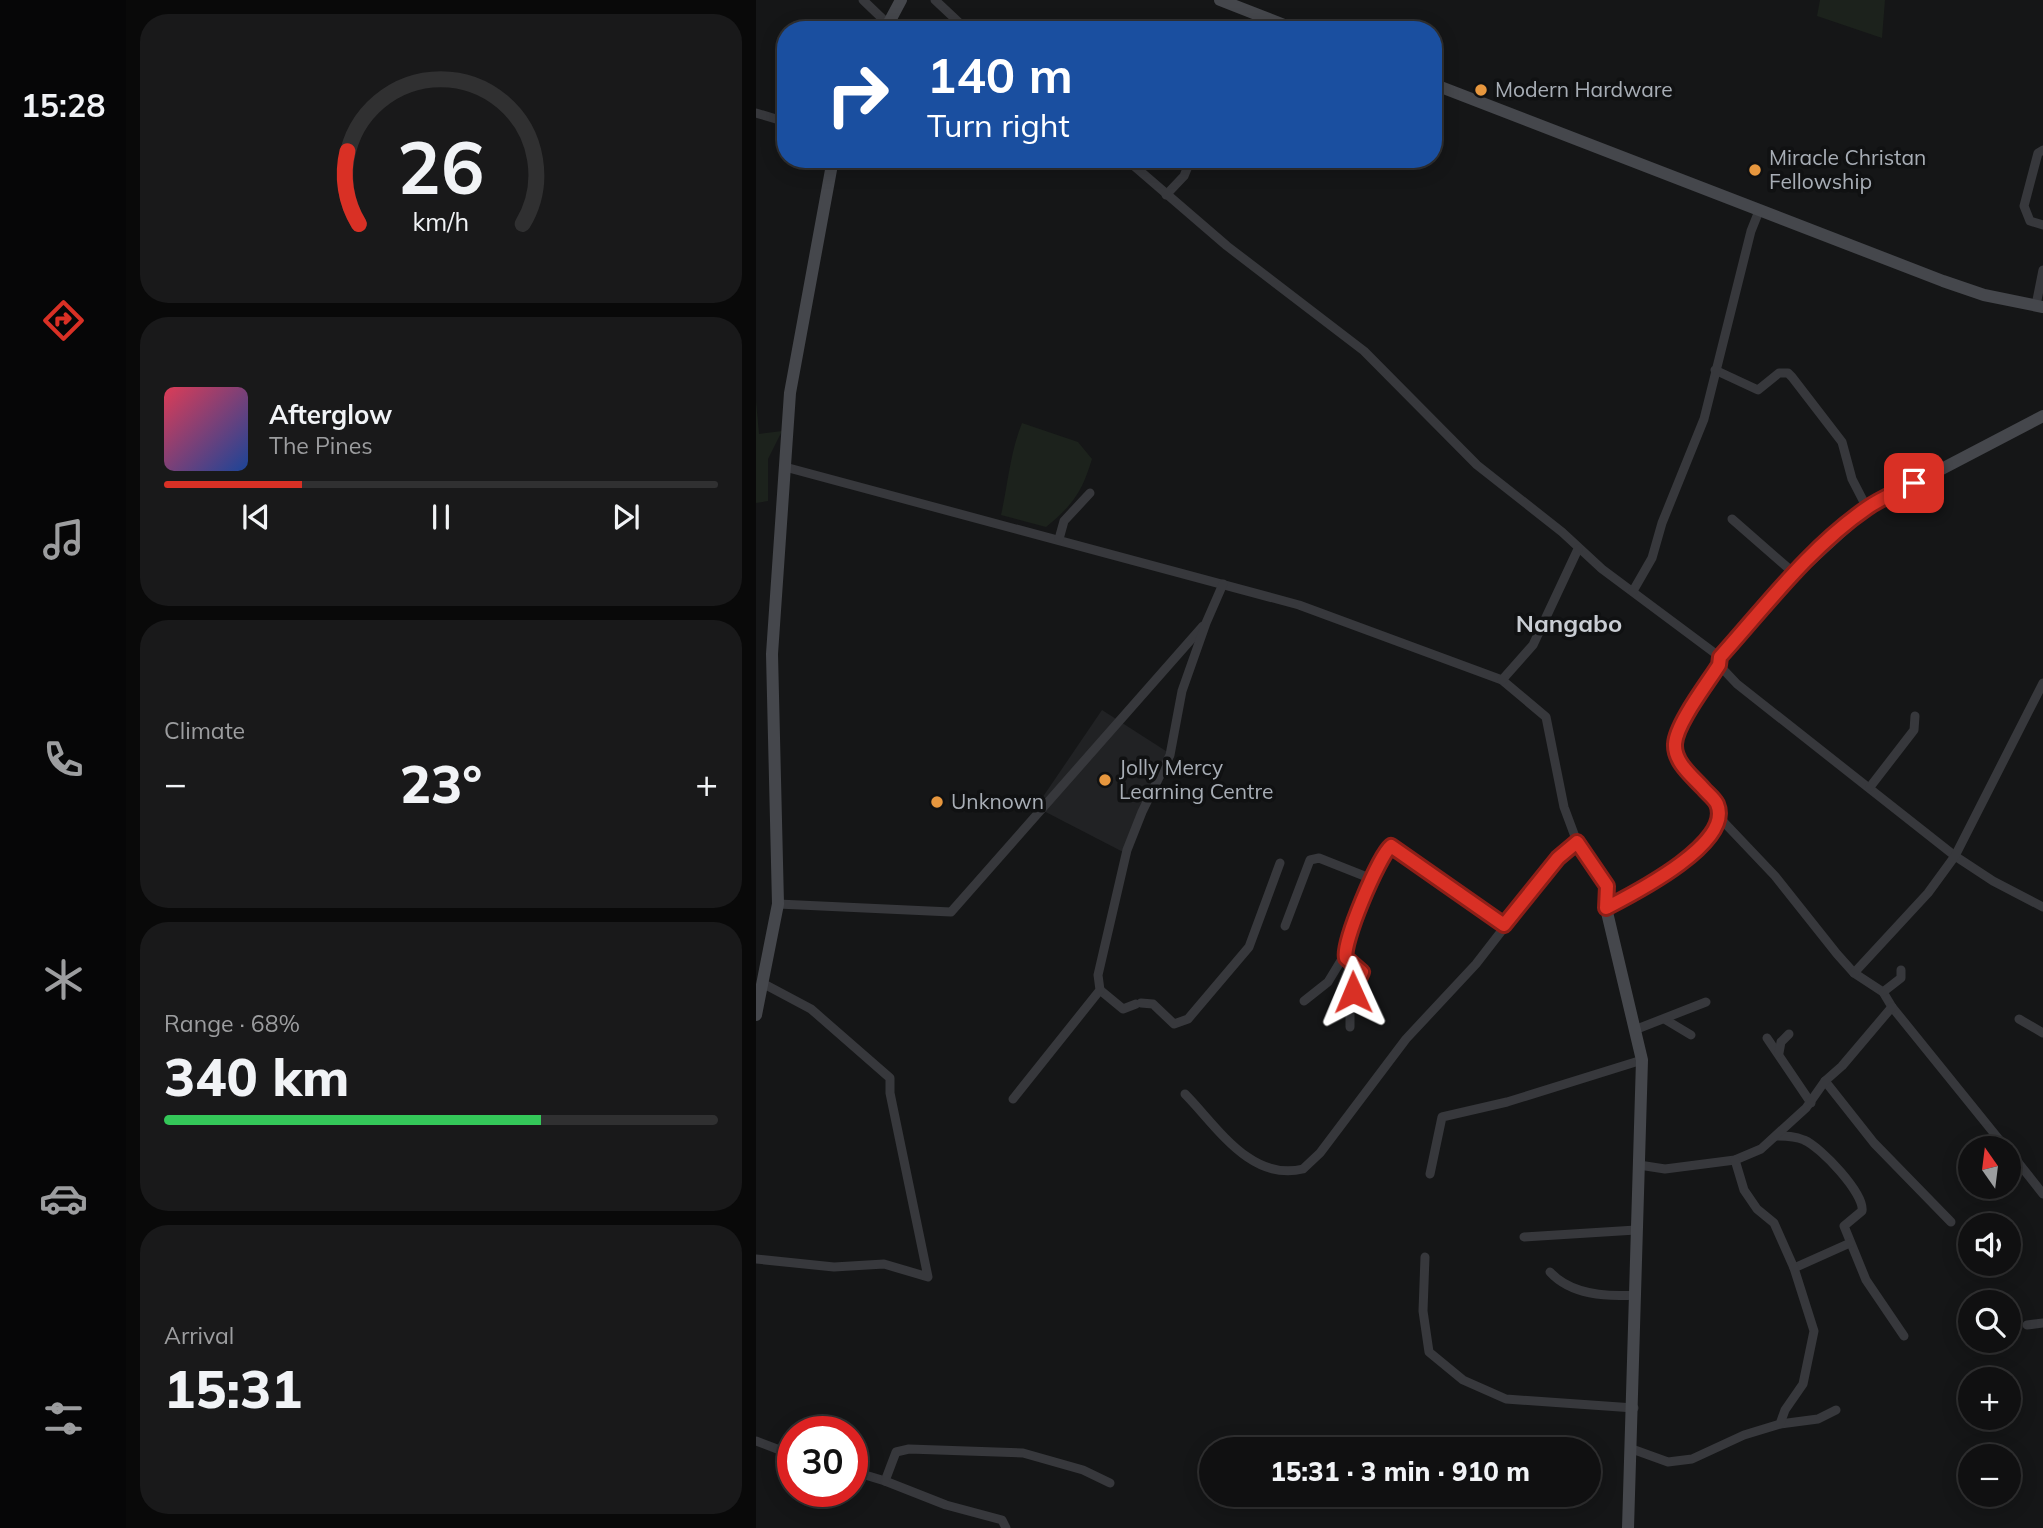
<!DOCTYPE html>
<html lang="en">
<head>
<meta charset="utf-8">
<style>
  :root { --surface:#101011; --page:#19191a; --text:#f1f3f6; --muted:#9c9d9f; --line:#303031; --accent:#d93025 }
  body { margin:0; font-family:Mulish,sans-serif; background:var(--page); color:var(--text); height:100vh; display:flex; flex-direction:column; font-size:26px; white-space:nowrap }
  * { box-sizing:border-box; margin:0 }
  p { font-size:23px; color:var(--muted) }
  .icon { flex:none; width:38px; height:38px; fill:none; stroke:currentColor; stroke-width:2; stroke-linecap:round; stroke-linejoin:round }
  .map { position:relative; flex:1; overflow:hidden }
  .details { display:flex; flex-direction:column; gap:14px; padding:14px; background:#090909; width:630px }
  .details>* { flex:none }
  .guide { position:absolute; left:21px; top:21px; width:665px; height:147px; border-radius:28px; box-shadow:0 4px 18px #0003,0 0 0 2px var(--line); background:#1a4fa0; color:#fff; overflow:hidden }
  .needle { width:46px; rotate:346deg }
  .tools { position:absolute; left:1202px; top:1136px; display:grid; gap:14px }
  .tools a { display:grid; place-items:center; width:63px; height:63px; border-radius:50%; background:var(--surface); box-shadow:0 4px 18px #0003,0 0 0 2px var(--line); font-size:35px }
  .speed { position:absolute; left:21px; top:1416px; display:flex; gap:14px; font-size:35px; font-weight:700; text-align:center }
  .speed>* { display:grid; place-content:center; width:91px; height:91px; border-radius:50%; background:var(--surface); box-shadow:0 4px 18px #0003,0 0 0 2px var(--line); line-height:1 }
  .speed .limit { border:10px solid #d22; background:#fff; color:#111 }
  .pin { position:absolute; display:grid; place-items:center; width:60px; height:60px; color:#fff; margin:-30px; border-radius:14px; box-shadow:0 4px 10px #0006 }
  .me { position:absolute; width:77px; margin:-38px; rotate:359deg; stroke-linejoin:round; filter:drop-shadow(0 0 5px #0008) }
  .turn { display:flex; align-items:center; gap:24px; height:147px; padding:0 35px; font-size:32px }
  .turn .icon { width:91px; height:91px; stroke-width:2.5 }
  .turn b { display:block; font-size:49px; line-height:60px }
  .big { font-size:52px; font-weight:800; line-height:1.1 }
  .details .tile { flex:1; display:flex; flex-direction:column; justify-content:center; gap:10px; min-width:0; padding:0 24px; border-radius:28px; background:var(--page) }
  .details .dial { align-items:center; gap:0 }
  .dial svg { height:182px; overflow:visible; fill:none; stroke:var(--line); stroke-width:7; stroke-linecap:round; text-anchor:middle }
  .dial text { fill:var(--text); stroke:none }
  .song { display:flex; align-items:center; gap:21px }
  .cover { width:84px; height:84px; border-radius:10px; background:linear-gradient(135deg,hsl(350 70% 55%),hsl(220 70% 35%)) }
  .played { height:7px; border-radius:4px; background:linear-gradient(90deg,var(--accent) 25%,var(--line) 25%) }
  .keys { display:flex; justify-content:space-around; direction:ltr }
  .heat { display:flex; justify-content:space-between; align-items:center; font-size:38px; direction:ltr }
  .charge { height:10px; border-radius:5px; background:linear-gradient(90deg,#34c759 68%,var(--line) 0) }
  .trip { position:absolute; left:443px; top:1437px; width:402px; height:70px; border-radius:35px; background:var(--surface); box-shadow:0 4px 18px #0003,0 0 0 2px var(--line); font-weight:800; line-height:70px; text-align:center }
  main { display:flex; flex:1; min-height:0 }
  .menu { display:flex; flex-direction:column; width:126px; justify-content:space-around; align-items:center; background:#060607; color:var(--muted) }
  .menu .icon { width:49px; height:49px }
  .menu .on { color:var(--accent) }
  .menu b { font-size:32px; color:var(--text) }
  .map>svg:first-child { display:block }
</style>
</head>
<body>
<main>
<nav class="menu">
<b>15:28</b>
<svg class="icon on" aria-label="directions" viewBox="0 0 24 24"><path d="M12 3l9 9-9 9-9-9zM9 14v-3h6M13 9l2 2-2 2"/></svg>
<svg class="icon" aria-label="music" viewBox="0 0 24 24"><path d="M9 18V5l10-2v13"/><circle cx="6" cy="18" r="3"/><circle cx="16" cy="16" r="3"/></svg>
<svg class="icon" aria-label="phone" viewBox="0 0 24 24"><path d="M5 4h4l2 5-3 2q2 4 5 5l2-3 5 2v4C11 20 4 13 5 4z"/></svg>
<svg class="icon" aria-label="climate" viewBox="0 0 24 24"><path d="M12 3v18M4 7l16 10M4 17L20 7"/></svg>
<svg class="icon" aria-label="car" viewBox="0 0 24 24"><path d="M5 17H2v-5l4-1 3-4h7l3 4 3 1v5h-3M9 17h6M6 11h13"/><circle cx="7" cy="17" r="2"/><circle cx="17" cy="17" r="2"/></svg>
<svg class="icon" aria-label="filters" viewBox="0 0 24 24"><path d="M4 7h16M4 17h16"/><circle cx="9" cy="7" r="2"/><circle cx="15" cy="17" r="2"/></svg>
</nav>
<section class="details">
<div class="tile dial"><svg viewBox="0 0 100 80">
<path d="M14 69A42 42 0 1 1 86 69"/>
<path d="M14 69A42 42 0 0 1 9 37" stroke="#d93025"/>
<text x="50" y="56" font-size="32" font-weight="700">26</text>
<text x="50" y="72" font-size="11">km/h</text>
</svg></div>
<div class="tile">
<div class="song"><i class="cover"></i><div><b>Afterglow</b><p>The Pines</p></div></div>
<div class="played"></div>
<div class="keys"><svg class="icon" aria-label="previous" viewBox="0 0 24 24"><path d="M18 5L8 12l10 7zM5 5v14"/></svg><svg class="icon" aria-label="pause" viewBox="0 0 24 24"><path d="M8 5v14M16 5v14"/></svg><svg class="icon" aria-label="next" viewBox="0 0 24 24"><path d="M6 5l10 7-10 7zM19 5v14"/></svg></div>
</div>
<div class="tile"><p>Climate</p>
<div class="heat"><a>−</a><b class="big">23°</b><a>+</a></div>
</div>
<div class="tile"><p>Range · 68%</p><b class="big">340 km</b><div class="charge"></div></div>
<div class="tile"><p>Arrival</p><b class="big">15:31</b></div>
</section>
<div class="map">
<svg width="1287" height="1528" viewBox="0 0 1287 1528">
  <rect width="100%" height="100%" fill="#151617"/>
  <!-- built -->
  <path fill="#212224" d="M346,710L413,753L369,853L280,807Z"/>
  <!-- green -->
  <g fill="#1c221c">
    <path d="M1064,0H1129L1126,38L1061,16Z"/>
    <path d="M0,401L3,434L26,431L12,459V501L0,503Z"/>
    <path d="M266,423L322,442L336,459C326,492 317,505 290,527L245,515C252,484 254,453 266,423Z"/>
  </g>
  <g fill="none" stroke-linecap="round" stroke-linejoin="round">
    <!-- street -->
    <g stroke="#37383c" stroke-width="9">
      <path d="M107,0L132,24"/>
      <path d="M179,0L211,30"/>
      <path d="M0,113L30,122"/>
      <path d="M1287,150L1282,153L1268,206L1274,221L1287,225"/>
      <path d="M370,159L471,246L608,351L721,465L806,532L846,569L964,657"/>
      <path d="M410,195L428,176L435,159"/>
      <path d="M1280,305L1287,270"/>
      <path d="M959,370L1002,390L1023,373H1032L1036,377L1086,442L1096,479L1111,508"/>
      <path d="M29,467L543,605L746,680L790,717L808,807L821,842L851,885L850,908"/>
      <path d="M976,519L1039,574"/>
      <path d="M303,539L308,521L334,493"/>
      <path d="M877,591L896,558L906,523L948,419L995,231L1003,211"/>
      <path d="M963,665L981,684L1199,856L1237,881L1287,907"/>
      <path d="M746,680L777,645L822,549"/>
      <path d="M1114,787L1158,730L1159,716"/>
      <path d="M962,816L1019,876L1081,954L1098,973L1127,992L1136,1007L1250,1148"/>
      <path d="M22,904L195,912L447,626"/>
      <path d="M529,926L554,860L563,858L616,879"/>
      <path d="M1098,973L1172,893L1199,856L1287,683"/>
      <path d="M344,990L367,1009L380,1004"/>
      <path d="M1127,992L1145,978V970"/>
      <path d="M548,1001L572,982L589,954"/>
      <path d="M385,1003L397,1004L418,1024L432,1019L493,947L524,863"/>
      <path d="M1263,1019L1287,1033"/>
      <path d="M910,1020L935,1035"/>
      <path d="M594,1027V1001L606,972L590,958C585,944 621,861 633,847L637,846L748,925"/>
      <path d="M881,1029L950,1002"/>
      <path d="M1011,1038L1055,1103"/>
      <path d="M1023,1053L1025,1042L1033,1034"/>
      <path d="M1069,1081L1118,1143L1195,1222"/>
      <path d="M429,1094C460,1125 494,1182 547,1169L564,1153L650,1039L720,964L802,858L821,842"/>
      <path d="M257,1099L344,990L342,975L371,850L386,812L414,755L426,691L450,623L467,584"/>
      <path d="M1021,1136C1030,1136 1039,1136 1048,1140C1065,1147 1109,1194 1106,1211L1088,1226L1110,1280L1148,1336"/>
      <path d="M1253,1151L1287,1194"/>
      <path d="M883,1165L909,1169L979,1160L1005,1149L1050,1108L1069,1081L1086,1066L1136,1007"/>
      <path d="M674,1174L686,1117L751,1102L886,1060"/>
      <path d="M768,1237L880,1230"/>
      <path d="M669,1257L667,1311L673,1352L707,1380L750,1399L878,1408"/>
      <path d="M0,1259L78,1267L128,1264L172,1277L134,1093V1078L55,1009L8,984"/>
      <path d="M1038,1268L1094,1243"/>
      <path d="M794,1272C815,1295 850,1297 880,1295"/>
      <path d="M1271,1325L1287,1323"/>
      <path d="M1024,1424L1062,1419L1080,1410"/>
      <path d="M0,1441L37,1455"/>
      <path d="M876,1449L912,1462L936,1459L988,1435L1024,1424L1029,1410L1047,1384L1058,1331L1038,1268L1018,1223L1001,1209L988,1190L979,1160"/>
      <path d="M96,1471L129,1481L190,1505L246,1520L250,1528"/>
      <path d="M129,1481L140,1452L153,1449L267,1453L327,1470L354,1483"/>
    </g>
    <!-- secondary -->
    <g stroke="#45474c" stroke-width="12">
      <path d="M464,0L541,30"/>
      <path d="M129,30L145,0"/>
      <path d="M677,84L1187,281L1228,295L1287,307"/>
      <path d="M0,1015L22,904L16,654L34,393L77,159"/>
      <path d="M872,1528L886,1060L850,908C877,894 978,843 961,804C958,798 952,793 947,788C936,776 918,762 919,744C920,724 951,684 963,665L964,657L1039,574L1111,508L1287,416"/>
    </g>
  </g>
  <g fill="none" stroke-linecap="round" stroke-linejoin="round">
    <defs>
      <path id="route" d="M597,992L606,972L590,958C585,945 623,856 635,846L748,925L802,858L821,842L851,886L850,908C877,894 978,843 961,804C958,798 951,793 947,788C936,776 918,762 919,744C920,724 951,684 963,665L964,657C1009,607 1054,547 1111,508C1125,498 1143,491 1158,483"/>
    </defs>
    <!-- route casing -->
    <use href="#route" stroke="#8d1f18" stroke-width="18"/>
    <!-- route -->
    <use href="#route" stroke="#d93025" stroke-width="12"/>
  </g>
  <!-- markers -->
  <g fill="#e7973e" stroke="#101112" stroke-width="2.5">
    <circle cx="725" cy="90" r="7"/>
    <circle cx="999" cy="170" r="7"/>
    <circle cx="349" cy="780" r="7"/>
    <circle cx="181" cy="802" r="7"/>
  </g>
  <g text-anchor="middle" stroke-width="7" stroke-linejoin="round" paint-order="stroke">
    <!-- poi labels -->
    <g font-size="21" fill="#a8aeb6" stroke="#101112" text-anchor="start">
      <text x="739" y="97">Modern Hardware</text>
      <text x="1013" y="165">Miracle Christan<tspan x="1013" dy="24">Fellowship</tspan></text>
      <text x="363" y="775">Jolly Mercy<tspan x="363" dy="24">Learning Centre</tspan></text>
      <text x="195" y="809">Unknown</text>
    </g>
    <!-- quarter labels -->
    <g font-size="24" font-weight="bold" fill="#c9cdd3" stroke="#101112">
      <text x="813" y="632">Nangabo</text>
    </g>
  </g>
</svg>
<div class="tools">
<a><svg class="needle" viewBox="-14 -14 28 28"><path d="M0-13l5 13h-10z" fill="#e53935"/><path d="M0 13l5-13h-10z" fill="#9c9d9f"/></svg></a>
<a><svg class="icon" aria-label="sound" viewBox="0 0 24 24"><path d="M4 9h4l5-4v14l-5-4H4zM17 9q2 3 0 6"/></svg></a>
<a><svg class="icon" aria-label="search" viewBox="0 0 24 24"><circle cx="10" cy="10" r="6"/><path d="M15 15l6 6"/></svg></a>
<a>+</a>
<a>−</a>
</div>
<div class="speed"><div class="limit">30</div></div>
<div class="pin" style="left:1158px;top:483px;background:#d93025"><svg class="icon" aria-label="arrive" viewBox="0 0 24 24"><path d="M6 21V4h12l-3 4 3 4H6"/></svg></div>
<svg class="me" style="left:597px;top:992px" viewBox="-20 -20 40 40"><path d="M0-17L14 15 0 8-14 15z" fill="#d93025" stroke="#fff" stroke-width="4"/></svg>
<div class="trip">15:31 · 3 min · 910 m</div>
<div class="guide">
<div class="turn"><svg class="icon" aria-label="right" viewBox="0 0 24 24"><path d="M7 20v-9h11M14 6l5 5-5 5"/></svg><div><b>140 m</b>Turn right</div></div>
</div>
</div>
</main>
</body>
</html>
